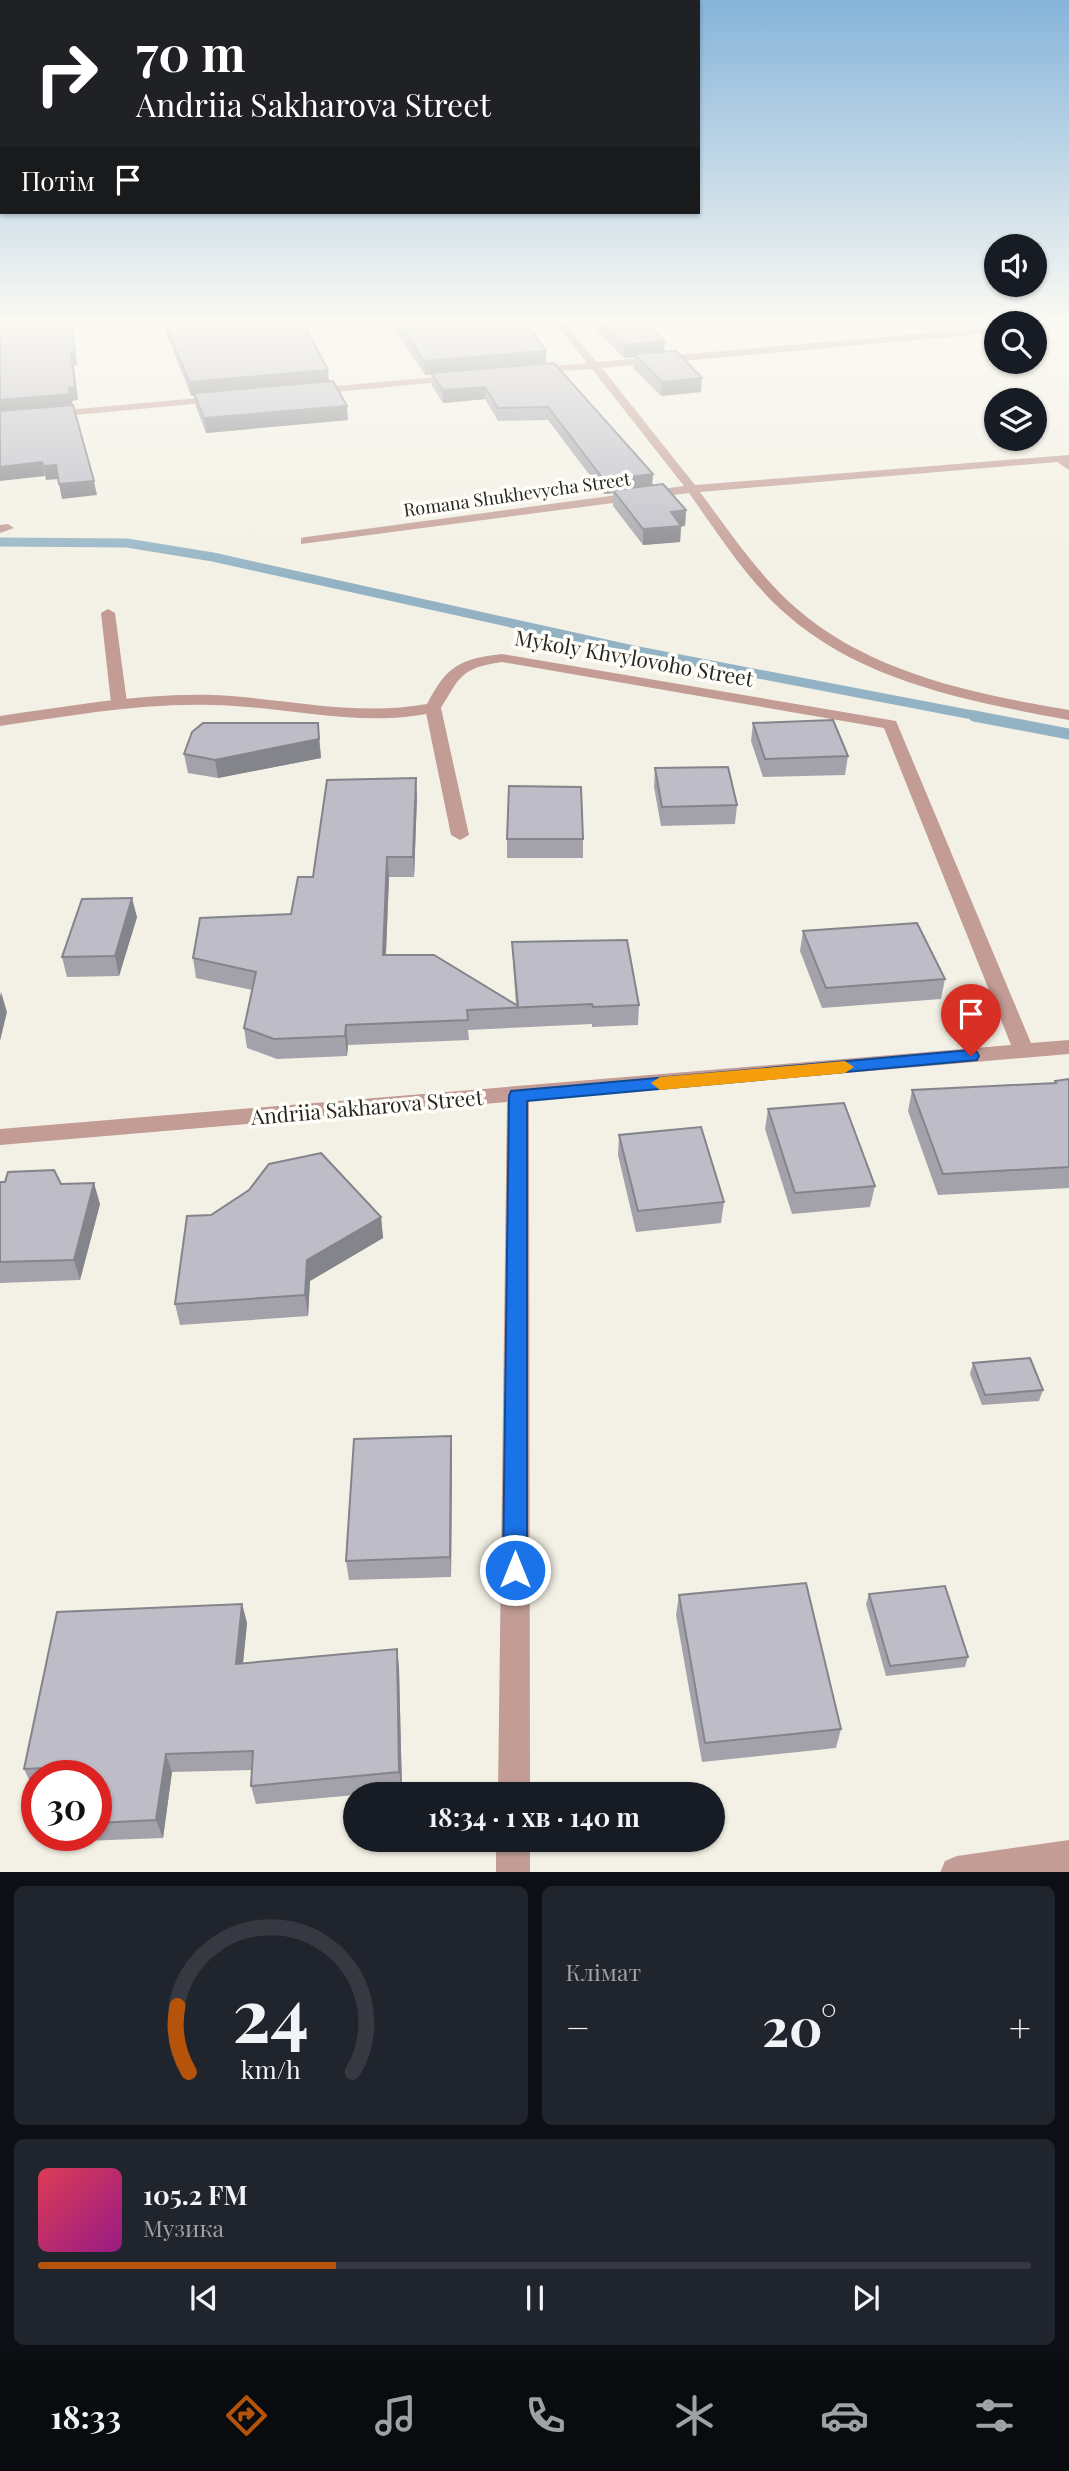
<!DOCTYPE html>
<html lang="uk">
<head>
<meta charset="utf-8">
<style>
  :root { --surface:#171b24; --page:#20242c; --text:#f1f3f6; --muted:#9ea1a6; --line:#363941; --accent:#b45309 }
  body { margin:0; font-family:"Playfair Display",serif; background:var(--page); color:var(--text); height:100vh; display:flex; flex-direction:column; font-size:26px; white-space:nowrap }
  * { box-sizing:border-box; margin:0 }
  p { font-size:23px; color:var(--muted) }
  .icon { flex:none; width:38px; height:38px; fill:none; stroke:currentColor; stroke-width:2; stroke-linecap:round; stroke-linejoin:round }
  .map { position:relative; height:1872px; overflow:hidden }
  .drawer { display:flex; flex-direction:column; gap:14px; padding:14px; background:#0d0f14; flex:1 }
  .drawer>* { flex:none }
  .banner { position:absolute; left:0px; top:0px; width:700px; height:214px; box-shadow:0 2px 5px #0004; background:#202124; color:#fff; overflow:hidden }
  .fabs { position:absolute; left:984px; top:234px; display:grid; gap:14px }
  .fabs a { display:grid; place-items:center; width:63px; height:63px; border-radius:50%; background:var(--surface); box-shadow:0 2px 5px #0004; font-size:35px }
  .speed { position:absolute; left:21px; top:1760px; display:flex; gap:14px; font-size:35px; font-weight:700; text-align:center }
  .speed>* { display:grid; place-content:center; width:91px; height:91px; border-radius:50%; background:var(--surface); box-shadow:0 2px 5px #0004; line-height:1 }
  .speed .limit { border:10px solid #d22; background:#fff; color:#111 }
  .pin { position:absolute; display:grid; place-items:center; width:60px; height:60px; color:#fff; margin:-72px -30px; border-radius:50% 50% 50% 0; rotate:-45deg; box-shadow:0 0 7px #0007 }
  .pin .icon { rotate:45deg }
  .me { position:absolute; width:77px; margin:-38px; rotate:0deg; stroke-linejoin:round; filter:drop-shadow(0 0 5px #0008) }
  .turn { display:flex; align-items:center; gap:24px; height:147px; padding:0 21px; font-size:32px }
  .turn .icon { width:91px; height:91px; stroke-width:2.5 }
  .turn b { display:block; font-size:49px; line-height:60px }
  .then { display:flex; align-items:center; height:66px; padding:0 21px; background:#0003; gap:14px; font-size:26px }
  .big { font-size:52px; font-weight:700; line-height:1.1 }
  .drawer .tile { flex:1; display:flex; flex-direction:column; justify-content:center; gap:10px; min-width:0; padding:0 24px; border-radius:10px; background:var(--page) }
  .drawer .dial { align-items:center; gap:0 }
  .dial svg { height:182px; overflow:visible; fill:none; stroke:var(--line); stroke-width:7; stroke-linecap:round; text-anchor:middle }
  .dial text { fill:var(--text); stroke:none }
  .song { display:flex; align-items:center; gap:21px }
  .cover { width:84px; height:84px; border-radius:10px; background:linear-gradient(135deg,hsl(350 70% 55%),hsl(310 70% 35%)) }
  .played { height:7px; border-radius:4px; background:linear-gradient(90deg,var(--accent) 30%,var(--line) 30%) }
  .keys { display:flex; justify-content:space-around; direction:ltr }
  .heat { display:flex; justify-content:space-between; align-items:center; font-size:38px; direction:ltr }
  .drawer .tiles { flex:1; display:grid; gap:14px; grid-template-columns:1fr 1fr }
  .tile:last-child { grid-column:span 2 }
  .trip { position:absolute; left:343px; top:1782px; width:382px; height:70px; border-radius:35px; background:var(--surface); box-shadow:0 2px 5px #0004; font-weight:700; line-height:70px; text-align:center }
  .dock { display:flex; height:112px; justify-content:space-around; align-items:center; background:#090b0e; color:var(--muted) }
  .dock .icon { width:49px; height:49px }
  .dock .on { color:var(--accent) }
  .dock b { font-size:32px; color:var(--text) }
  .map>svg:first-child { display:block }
</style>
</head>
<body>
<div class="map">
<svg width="1069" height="1873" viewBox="0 0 1069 1873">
  <rect width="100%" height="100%" fill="#f3f1e5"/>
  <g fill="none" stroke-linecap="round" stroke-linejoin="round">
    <!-- stream-far1 -->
    <path stroke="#93b3c4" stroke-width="9" d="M0,542L127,543L213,557L633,650L983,717"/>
    <!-- stream -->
    <path stroke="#93b3c4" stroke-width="11" d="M974,716L1069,734"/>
    <!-- service -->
    <g fill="#c29c95" fill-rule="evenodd">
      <path d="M1056,457L1069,460V470L1056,461Z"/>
      <path d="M0,525L8,524L14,528L0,533Z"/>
      <path d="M108,609L115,613L127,703L119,708L111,703L101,613Z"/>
      <path d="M433,703L441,708L469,835L460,840L451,835L425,708Z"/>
    </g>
    <!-- minor -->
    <g fill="#c29c95" fill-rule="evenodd">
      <path d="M551,318H560L597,362L996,327V333L602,368L695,485L1069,455V461L700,492C730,532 758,575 796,608C870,673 974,694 1069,710V720C972,702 862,682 786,614C747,580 719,535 689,493L301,544V538L306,537L684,486L592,369L529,373L528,371L533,368L587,363Z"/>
      <path d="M1069,320V326L1034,329L1032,324Z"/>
      <path d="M458,375L463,378L462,380L314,394L309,391L314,388Z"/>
      <path d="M221,396L226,399L225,401L0,422V416Z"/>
      <path d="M502,654L896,721L1031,1043L1069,1040V1054L529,1100L530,1794H498L507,1102L0,1145V1129L1011,1045L884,728L502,662C459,668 460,678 439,711C363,730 288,706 211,705C140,703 70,716 0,726V716C71,706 142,693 213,695C285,698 355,717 427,704C447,666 459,659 502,654Z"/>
      <rect x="496" y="1839" width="34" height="34"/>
      <path d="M1069,1840V1873H940L945,1861L957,1856Z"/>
    </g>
  </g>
  <!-- wall -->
  <g fill="#a3a2ab">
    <path d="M162,318H300L348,420L206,433L196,407L194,396H191L164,327Z"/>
    <path d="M387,318H522L546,363L652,485L686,510L685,526H681L680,542L643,545L613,506V493L604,494L548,420L498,421L485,399L443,403L432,386L431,374L425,375Z"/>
    <path d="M584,318H642L665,352L701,392L661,396L633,368L634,357L624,358Z"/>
    <path d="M949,318H962L957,325Z"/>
    <path d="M318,723L321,758L218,778L188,773L184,754Z"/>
    <path d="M753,723L848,756L845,775L763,777L751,741Z"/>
    <path d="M655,768L737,805L735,824L661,826L654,787Z"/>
    <path d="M417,797L414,877H389L386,955L516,1005L513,962L512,942L639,1005L638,1025L592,1027V1024L468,1030L469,1040L348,1045L347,1056L277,1059L247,1048L244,1028L252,990L196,978L193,958L291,914L313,877Z"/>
    <rect x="507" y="839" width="76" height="19"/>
    <path d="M137,917L119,976L67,977L62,957Z"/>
    <path d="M803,931L945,979L941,999L822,1008L800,951Z"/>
    <path d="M1069,1079V1188L938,1195L908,1111L912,1090L1054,1083L1055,1081Z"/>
    <path d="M768,1109L875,1186L870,1207L792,1214L765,1129Z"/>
    <path d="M619,1135L724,1202L721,1223L636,1232L618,1155Z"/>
    <path d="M0,1182L61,1184L100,1204L80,1280L0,1283Z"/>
    <path d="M381,1217L383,1238L310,1281L308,1316L180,1325L175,1304Z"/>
    <path d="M973,1363L1043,1390L1039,1401L982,1405L970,1374Z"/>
    <path d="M451,1436L452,1456L451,1577L349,1580L346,1561Z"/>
    <path d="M869,1594L968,1657L965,1667L886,1676L866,1604Z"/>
    <path d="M679,1595L841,1729L836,1748L702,1762L676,1615Z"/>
    <path d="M242,1604L247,1623L243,1663L397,1649L399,1669L402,1790L355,1794V1795L256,1804L251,1786L252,1770L172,1772L163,1838L83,1841L81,1836H96V1776H37V1787L33,1788L24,1769Z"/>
  </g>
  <!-- shaded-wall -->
  <g fill="#84848b">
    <path d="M71,318L77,365H74L78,400L72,401L73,407L0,413V400L69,388L71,353Z"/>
    <path d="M665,341L664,354H634V357L624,358V345Z"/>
    <path d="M546,351V364L425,375L424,361Z"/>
    <path d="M328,370L329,384L194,393V396H191L189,382Z"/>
    <path d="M702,378L701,392L661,396L662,382Z"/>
    <path d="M485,387V399L443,403V390Z"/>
    <path d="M347,406L348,420L206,433L204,418Z"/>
    <path d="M42,462L45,476L0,481V467Z"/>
    <path d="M56,465L59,479L46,480L43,466Z"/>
    <path d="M653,474L652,488L613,490V493L604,494V480Z"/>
    <path d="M94,481L97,495L62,499L59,484Z"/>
    <path d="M686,510L685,526H681L680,542L643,545V529L671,512Z"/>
    <path d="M319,739L321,758L218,778L215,760Z"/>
    <path d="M416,778L417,797L414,877L413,857Z"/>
    <path d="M387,857L389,877L385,975L383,955Z"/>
    <path d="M132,898L137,917L119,976L115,956Z"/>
    <path d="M1,992L7,1012L0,1041V997Z"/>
    <path d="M346,1025L348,1045L347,1056L345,1036Z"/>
    <path d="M94,1183L100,1204L80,1280L74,1260Z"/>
    <path d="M381,1217L383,1238L310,1281L308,1316L305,1295L307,1260Z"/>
    <path d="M451,1436L452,1456L451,1577L450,1557Z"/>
    <path d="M242,1604L247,1623L241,1683L236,1664Z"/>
    <path d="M397,1649L399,1669L402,1790L399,1772Z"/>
    <path d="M166,1754L172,1772L163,1838L156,1820Z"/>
  </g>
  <!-- building -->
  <g fill="#bdbcc7" stroke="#84848b" stroke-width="2">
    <path d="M0,318H71L75,352L71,353L75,387L69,388L70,394L0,400Z"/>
    <path d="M163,318H300L328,370L189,382Z"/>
    <path d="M395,318H522L546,351L424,361Z"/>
    <path d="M598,318H642L665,341L624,345Z"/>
    <path d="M676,351L702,378L662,382L634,354Z"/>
    <path d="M554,363L653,474L604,480L548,407L498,408L485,387L443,390L431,373Z"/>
    <path d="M333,381L347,406L204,418L194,393Z"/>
    <path d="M73,405L94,481L59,484L56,465L43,466L42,462L0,467V411Z"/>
    <path d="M663,484L686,510L671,512L681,526L643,529L613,490Z"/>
    <path d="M833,720L848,756L765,759L753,723Z"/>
    <path d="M203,723H318L319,739L215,760L184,754L192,732Z"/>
    <path d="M728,767L737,805L662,807L655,768Z"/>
    <path d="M416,778L413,857H387L383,955H434L518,1006L512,942L627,940L639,1005L593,1007L592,1004L467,1010L468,1020L346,1025L345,1036L274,1039L244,1028L256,972L193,958L200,918L291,914L298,877H313L327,780Z"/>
    <path d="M509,786L581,787L583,839H507Z"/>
    <path d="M132,898L115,956L62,957L82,899Z"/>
    <path d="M917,923L945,979L826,988L803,931Z"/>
    <path d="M1069,1079V1167L943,1174L912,1090L1056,1083L1055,1081Z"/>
    <path d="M844,1103L875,1186L795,1193L768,1109Z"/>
    <path d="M701,1127L724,1202L638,1211L619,1135Z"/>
    <path d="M321,1153L381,1217L307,1260L305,1295L175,1304L187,1216L211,1215L249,1190L269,1164Z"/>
    <path d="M54,1170L61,1184L94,1183L74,1260L0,1262V1182H5L8,1172Z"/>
    <path d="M1030,1358L1043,1390L985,1395L973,1363Z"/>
    <path d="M451,1436L450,1557L346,1561L354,1439Z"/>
    <path d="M806,1583L841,1729L705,1743L679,1595Z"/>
    <path d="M945,1586L968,1657L890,1666L869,1594Z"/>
    <path d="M242,1604L236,1664L397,1649L399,1772L251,1786L253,1751L166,1754L156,1820L96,1823V1776H83L85,1766L24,1769L57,1612Z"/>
  </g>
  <!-- sky -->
  <linearGradient id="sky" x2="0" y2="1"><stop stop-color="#86b4da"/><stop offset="0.55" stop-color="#faf9f3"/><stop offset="1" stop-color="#faf9f3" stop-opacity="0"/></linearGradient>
  <rect width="1069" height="580" fill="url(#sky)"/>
  <!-- route -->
  <path fill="#1a73e8" stroke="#114b97" stroke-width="2" d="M971,1050L977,1052L979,1056L977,1060L527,1101V1570L524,1579L515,1582L506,1579L503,1570L509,1096L511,1091Z"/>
  <!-- slow -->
  <path fill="#f59e0b" d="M845,1061L854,1067L845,1073L660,1090L651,1083L660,1077Z"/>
  <g text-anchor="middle" stroke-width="7" stroke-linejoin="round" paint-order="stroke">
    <!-- far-street labels -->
    <g font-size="18" fill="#282723" stroke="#fffef9">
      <text transform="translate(517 495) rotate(-8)" y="6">Romana Shukhevycha Street</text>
    </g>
    <!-- street labels -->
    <g font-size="21" fill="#282723" stroke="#fffef9">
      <text transform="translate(634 659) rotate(10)" y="7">Mykoly Khvylovoho Street</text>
      <text transform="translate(367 1108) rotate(-5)" y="7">Andriia Sakharova Street</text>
    </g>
  </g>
</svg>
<div class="fabs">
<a><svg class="icon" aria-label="sound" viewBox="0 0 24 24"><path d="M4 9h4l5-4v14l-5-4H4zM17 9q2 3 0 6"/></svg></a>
<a><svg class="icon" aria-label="search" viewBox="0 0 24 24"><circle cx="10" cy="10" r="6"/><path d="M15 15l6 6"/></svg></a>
<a><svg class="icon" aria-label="layers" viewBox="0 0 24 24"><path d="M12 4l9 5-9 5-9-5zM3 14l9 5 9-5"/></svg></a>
</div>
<div class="speed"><div class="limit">30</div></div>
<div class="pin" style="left:971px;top:1056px;background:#d93025"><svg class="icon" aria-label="arrive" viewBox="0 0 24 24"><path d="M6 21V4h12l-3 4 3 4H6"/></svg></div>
<svg class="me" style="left:515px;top:1570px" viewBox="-20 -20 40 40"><circle r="17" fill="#1a73e8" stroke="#fff" stroke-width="3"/><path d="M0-11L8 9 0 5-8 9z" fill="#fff"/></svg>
<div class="trip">18:34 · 1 хв · 140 m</div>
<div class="banner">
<div class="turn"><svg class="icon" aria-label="right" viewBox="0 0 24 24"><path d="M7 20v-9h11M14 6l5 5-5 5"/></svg><div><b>70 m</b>Andriia Sakharova Street</div></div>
<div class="then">Потім<svg class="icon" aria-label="arrive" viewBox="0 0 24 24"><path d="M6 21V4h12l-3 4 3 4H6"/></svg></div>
</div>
</div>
<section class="drawer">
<div class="tiles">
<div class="tile dial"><svg viewBox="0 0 100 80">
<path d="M14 69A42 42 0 1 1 86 69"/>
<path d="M14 69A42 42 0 0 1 9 40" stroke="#b45309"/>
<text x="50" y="56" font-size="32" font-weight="700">24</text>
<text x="50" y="72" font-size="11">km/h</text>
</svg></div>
<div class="tile"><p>Клімат</p>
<div class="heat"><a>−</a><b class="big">20°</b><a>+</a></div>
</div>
<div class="tile">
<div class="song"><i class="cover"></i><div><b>105.2 FM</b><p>Музика</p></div></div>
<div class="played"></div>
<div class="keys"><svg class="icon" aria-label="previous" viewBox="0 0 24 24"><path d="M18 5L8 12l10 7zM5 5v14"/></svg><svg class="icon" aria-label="pause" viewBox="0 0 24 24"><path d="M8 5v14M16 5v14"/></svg><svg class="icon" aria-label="next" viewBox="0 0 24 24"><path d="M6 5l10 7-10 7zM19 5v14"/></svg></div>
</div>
</div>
</section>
<nav class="dock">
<b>18:33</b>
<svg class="icon on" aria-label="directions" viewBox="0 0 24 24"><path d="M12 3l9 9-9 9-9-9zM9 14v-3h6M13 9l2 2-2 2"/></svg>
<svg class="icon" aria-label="music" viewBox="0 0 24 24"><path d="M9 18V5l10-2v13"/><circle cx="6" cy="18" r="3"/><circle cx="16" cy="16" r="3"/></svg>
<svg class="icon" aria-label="phone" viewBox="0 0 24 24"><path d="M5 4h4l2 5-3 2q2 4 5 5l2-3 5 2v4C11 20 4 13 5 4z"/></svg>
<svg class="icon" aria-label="climate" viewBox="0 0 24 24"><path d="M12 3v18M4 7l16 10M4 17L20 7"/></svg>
<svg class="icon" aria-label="car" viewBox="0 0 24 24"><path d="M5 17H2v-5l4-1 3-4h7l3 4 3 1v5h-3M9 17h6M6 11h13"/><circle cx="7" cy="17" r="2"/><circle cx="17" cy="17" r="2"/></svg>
<svg class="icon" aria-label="filters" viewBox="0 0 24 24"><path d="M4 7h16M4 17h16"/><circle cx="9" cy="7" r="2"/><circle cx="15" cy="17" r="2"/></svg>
</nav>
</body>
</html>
